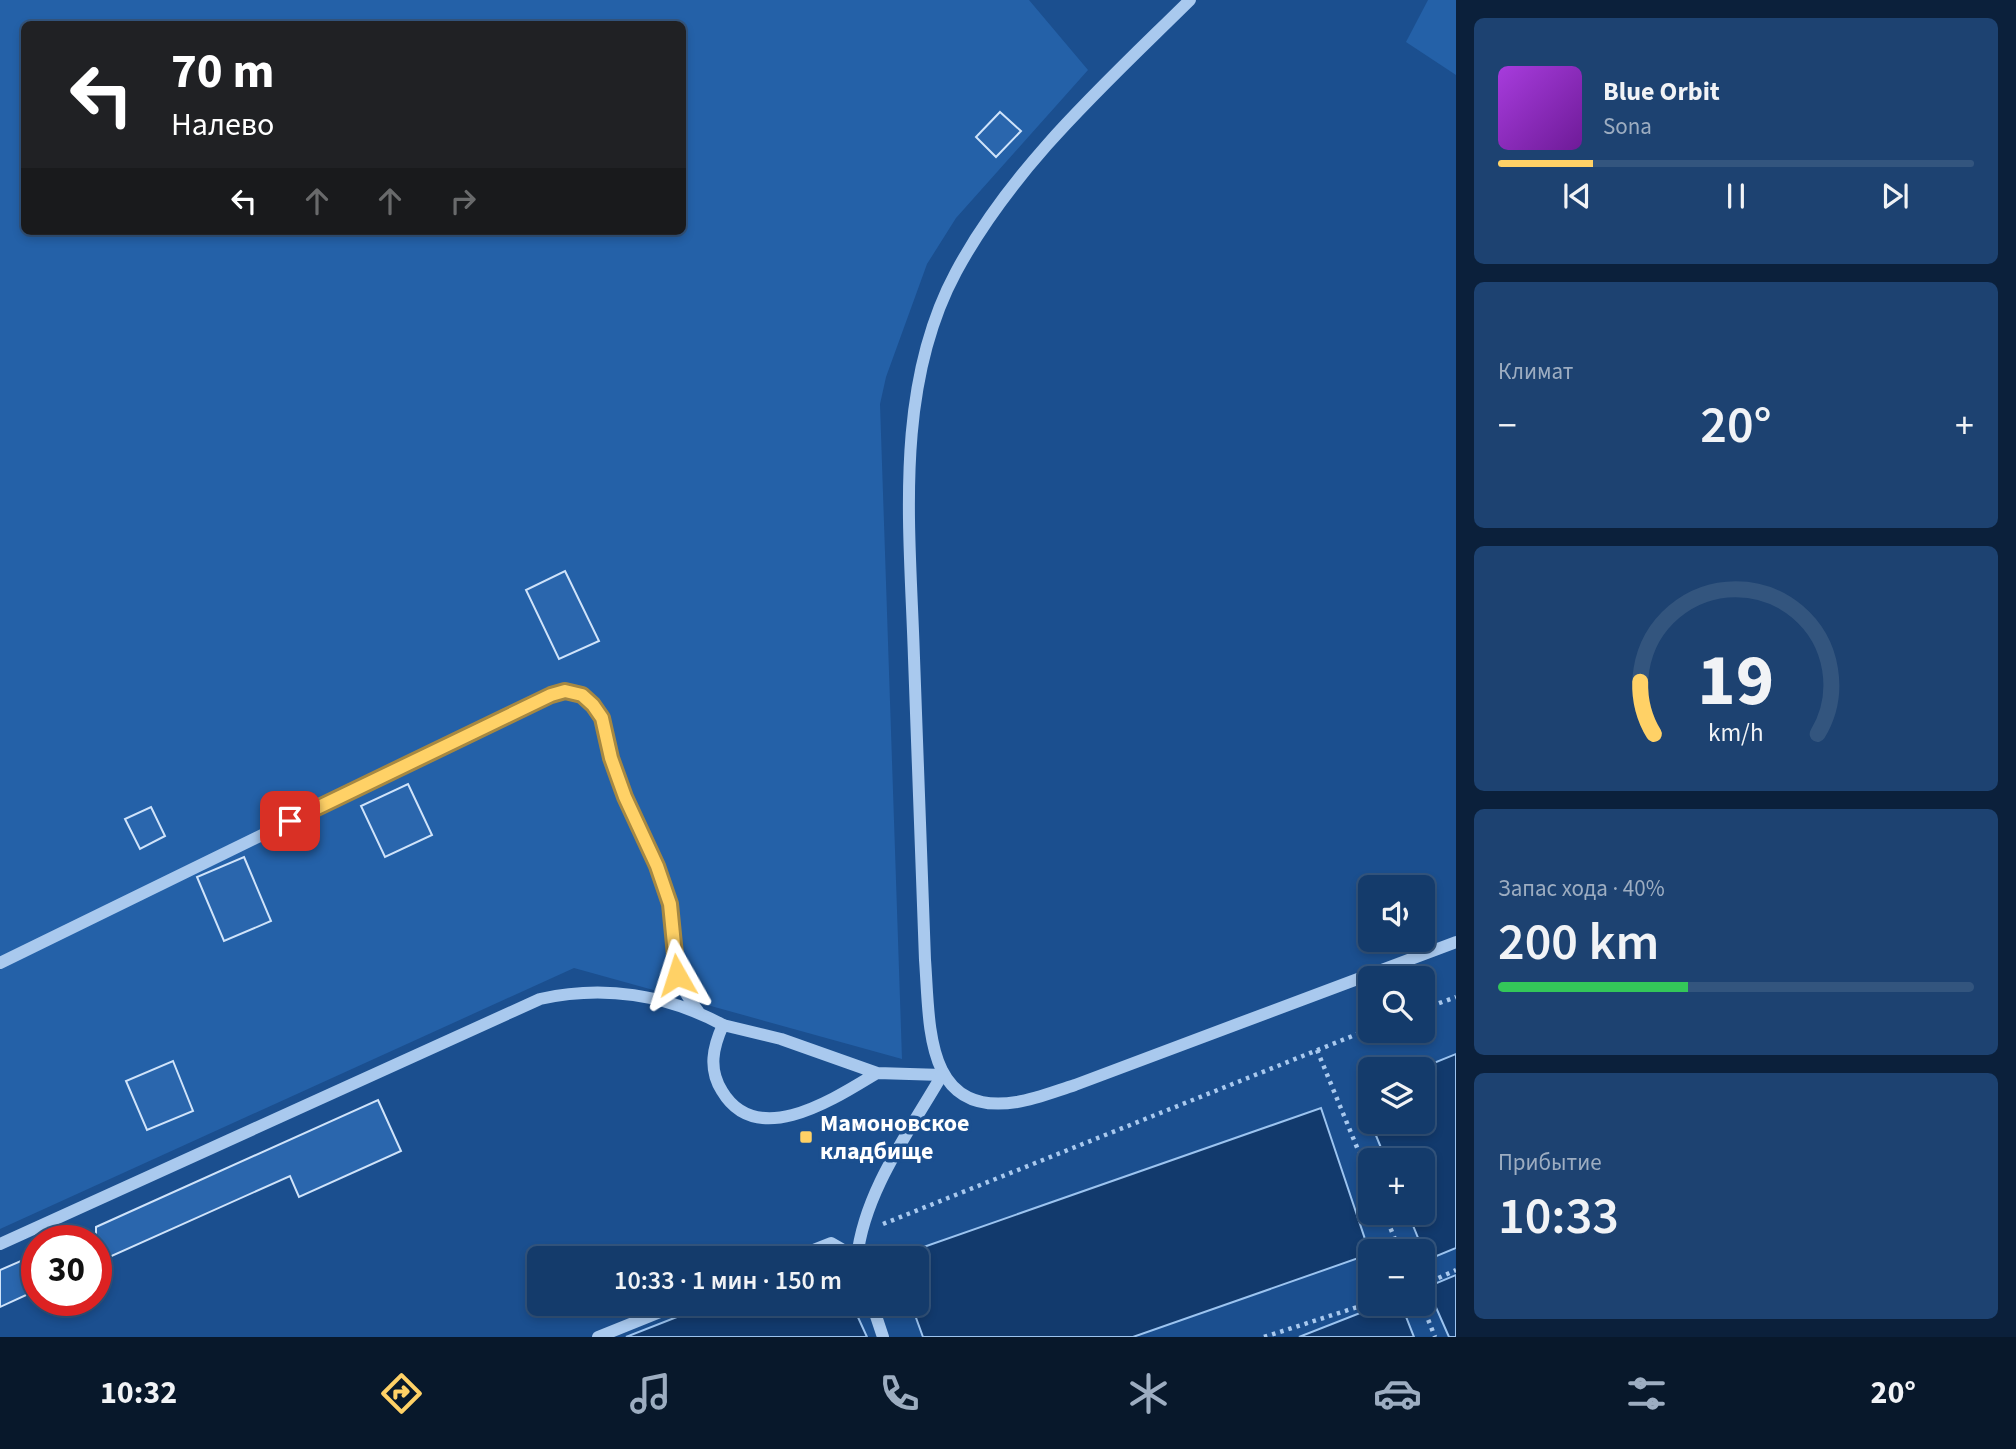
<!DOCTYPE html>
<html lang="ru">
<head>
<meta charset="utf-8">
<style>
  :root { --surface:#143b6b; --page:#1d4271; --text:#f1f3f6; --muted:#9dadc1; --line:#33557e; --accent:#ffd166 }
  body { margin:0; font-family:"Source Sans 3",sans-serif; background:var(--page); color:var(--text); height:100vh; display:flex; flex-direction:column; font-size:26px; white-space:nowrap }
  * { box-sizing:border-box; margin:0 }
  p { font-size:23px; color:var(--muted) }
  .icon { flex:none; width:38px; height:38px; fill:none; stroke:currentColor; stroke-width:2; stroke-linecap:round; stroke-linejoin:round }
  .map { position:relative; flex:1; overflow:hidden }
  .drawer { display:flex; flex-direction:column; gap:18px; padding:18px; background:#0b203b; width:560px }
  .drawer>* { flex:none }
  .guide { position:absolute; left:21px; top:21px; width:665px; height:214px; border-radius:10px; box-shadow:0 4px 10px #0003,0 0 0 2px var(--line); background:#202124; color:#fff; overflow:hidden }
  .tools { position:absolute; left:1358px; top:875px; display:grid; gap:14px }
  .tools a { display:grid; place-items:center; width:77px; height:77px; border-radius:10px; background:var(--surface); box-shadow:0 4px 10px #0003,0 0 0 2px var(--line); font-size:35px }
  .speed { position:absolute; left:21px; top:1225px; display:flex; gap:14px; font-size:35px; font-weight:700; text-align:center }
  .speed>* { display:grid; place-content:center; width:91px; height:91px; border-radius:50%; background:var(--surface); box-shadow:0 4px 10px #0003,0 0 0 2px var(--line); line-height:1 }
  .speed .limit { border:10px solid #d22; background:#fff; color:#111 }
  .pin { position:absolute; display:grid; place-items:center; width:60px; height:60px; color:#fff; margin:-30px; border-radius:14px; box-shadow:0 4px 10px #0006 }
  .me { position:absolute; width:77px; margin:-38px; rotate:354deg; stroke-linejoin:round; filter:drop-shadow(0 0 5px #0008) }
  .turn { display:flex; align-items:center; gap:24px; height:147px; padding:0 35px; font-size:32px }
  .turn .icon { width:91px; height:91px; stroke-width:2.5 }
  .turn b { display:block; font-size:49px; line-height:60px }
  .lanes { display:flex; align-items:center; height:66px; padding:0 35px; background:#0003; justify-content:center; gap:35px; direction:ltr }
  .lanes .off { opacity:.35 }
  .big { font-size:52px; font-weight:600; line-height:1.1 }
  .drawer .tile { flex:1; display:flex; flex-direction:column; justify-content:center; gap:10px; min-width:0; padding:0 24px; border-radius:10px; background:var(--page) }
  .drawer .dial { align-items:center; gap:0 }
  .dial svg { height:182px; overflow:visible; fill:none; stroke:var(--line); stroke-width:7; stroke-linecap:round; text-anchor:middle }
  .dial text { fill:var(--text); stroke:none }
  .song { display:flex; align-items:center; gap:21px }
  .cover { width:84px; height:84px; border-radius:10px; background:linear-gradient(135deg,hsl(280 70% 55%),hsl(280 70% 35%)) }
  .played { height:7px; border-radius:4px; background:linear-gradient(90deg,var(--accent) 20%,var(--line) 20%) }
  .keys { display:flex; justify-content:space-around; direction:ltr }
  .heat { display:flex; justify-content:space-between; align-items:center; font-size:38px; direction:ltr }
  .charge { height:10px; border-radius:5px; background:linear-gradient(90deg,#34c759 40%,var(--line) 0) }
  .trip { position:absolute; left:527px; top:1246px; width:402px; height:70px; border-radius:10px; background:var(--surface); box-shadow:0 4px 10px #0003,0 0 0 2px var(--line); font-weight:600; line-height:70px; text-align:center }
  .menu { display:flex; height:112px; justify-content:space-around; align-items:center; background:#08182b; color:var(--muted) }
  .menu .icon { width:49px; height:49px }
  .menu .current { color:var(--accent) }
  .menu b { font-size:32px; color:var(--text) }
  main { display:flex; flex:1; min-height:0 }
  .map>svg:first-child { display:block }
</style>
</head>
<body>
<main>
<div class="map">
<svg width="1456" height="1337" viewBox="0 0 1456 1337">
  <rect width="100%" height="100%" fill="#1b4f8f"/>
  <!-- green -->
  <g fill="#2461a8" fill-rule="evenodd">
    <path d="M0,0H1029L1088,70L956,218L927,264L886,377L880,404L902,1059L574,968L0,1229ZM24,24H682V231H24Z"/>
    <path d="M1428,0H1456V75L1406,42Z"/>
  </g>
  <!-- water -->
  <g fill="#123a6d" stroke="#9cc4f0" stroke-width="2">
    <path d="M1456,1054V1248L1427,1260L1408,1213H1423V1160H1386L1359,1094L1370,1089V1122H1423V1069H1419Z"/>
    <path d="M1321,1108L1370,1254L1133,1337H923L911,1304H917V1258L895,1257Z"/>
    <path d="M1456,1275V1337H1449L1427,1287Z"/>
    <path d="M710,1304H852L867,1337H626Z"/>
    <path d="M1383,1304H1401L1414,1337H1299Z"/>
  </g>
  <!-- building -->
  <g fill="#2a66ad" stroke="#cfe3fa" stroke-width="2">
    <path d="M1000,112L1021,131L996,157L976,137Z"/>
    <path d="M565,571L599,641L559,659L526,590Z"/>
    <path d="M408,784L432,835L385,857L361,806Z"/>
    <path d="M151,807L165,836L140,849L125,819Z"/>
    <path d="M244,857L271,921L224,941L197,877Z"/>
    <path d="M173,1061L193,1111L147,1130L126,1081Z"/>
    <path d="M378,1100L401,1151L299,1197L290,1176L96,1263V1227Z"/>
    <path d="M37,1254V1290L0,1307V1270Z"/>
  </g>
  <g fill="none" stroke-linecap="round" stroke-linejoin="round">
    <!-- path -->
    <g stroke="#a9c9ee" stroke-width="4.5" stroke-dasharray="3.5 5" stroke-linecap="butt">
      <path d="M1423,1009L1456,997"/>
      <path d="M1317,1050L1370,1179"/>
      <path d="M1384,1213L1400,1251"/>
      <path d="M883,1224L1370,1029"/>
      <path d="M1423,1285L1456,1270"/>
      <path d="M1422,1304L1435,1337"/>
      <path d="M1264,1337L1370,1303"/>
    </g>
    <!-- minor -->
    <g stroke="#a9c9ee" stroke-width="12">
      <path d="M1190,0C1105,84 1013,166 956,272C893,389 910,530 914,658C917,758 921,859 925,960C930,1025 924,1117 1017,1102C1036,1099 1056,1091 1075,1085L1456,942"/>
      <path d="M0,963L532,703C548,696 566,686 583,696C601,707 604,728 608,747C615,777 628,808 642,837C653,859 666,881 670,906C678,949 667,973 698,1011"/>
      <path d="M877,1073C834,1099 757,1150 722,1091C708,1069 713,1047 723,1025L781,1039L877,1073L942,1075"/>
      <path d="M0,1244L540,999C603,985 666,994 723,1025"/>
      <path d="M793,1258L831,1243L857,1258C864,1192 909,1132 942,1075"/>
      <path d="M872,1304L883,1337"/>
      <path d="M598,1337L680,1304"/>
    </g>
  </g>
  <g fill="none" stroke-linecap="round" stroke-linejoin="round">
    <defs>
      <path id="route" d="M290,821L551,695L565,691L582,695L593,705L602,718L611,758L625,797L657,866L670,904L677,975"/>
    </defs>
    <!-- route casing -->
    <use href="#route" stroke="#a68842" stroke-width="18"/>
    <!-- route -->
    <use href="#route" stroke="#ffd166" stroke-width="12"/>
  </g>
  <!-- markers -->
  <rect fill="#ffd166" stroke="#1b4f8f" stroke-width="2.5" x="799" y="1130" width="14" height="14" rx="3.5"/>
  <g text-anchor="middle" stroke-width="7" stroke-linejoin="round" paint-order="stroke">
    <!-- poi labels -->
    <g font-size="24" font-weight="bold" fill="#fff" stroke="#1b4f8f" text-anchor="start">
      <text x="820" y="1131">Мамоновское<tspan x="820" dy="28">кладбище</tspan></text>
    </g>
  </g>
</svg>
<div class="tools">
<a><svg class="icon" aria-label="sound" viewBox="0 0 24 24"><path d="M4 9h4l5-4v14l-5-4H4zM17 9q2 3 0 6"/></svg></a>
<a><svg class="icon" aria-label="search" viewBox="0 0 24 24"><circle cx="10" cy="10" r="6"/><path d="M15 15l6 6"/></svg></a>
<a><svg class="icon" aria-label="layers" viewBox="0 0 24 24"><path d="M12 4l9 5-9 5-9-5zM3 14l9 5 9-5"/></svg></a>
<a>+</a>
<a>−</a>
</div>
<div class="speed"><div class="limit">30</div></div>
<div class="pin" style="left:290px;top:821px;background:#d93025"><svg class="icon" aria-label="arrive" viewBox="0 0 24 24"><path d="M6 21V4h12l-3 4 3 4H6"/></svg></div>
<svg class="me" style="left:677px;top:975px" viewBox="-20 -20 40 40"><path d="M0-17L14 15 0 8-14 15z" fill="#ffd166" stroke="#fff" stroke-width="4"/></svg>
<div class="trip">10:33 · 1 мин · 150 m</div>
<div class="guide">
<div class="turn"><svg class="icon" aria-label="left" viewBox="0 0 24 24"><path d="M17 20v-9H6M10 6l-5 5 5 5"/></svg><div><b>70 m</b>Налево</div></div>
<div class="lanes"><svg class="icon" aria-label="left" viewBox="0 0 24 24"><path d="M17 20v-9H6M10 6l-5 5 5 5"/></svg><svg class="icon off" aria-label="ahead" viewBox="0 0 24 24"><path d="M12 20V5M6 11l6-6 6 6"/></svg><svg class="icon off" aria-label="ahead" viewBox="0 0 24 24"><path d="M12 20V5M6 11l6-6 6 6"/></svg><svg class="icon off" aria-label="right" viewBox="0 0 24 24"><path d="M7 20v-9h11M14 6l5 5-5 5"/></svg></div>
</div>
</div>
<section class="drawer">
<div class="tile">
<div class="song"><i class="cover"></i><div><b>Blue Orbit</b><p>Sona</p></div></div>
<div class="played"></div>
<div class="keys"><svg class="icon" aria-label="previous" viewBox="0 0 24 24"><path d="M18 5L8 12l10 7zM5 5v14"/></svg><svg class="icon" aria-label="pause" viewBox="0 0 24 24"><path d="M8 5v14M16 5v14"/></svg><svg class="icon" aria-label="next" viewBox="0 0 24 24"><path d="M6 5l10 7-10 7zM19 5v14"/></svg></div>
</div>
<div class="tile"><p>Климат</p>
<div class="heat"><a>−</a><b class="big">20°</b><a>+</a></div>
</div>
<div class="tile dial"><svg viewBox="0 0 100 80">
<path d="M14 69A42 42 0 1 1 86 69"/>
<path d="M14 69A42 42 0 0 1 8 46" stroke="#ffd166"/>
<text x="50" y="56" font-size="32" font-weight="700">19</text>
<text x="50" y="72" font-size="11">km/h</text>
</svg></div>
<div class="tile"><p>Запас хода · 40%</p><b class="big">200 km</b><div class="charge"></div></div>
<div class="tile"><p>Прибытие</p><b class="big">10:33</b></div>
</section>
</main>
<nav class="menu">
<b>10:32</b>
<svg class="icon current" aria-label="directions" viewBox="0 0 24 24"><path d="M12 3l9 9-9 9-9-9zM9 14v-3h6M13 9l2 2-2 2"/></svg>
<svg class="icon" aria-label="music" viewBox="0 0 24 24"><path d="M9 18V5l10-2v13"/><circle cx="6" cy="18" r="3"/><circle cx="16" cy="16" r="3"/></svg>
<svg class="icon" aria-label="phone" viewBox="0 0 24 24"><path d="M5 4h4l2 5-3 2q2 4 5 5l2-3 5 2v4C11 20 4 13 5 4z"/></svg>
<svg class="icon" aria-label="climate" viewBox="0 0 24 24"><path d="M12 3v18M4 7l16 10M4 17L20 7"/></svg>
<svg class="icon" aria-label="car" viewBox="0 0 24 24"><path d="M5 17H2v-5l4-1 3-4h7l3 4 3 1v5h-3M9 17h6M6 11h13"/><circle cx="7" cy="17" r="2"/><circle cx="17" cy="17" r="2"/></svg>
<svg class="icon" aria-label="filters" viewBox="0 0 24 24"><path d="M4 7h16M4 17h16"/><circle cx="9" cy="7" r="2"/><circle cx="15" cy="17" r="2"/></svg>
<b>20°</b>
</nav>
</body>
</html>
